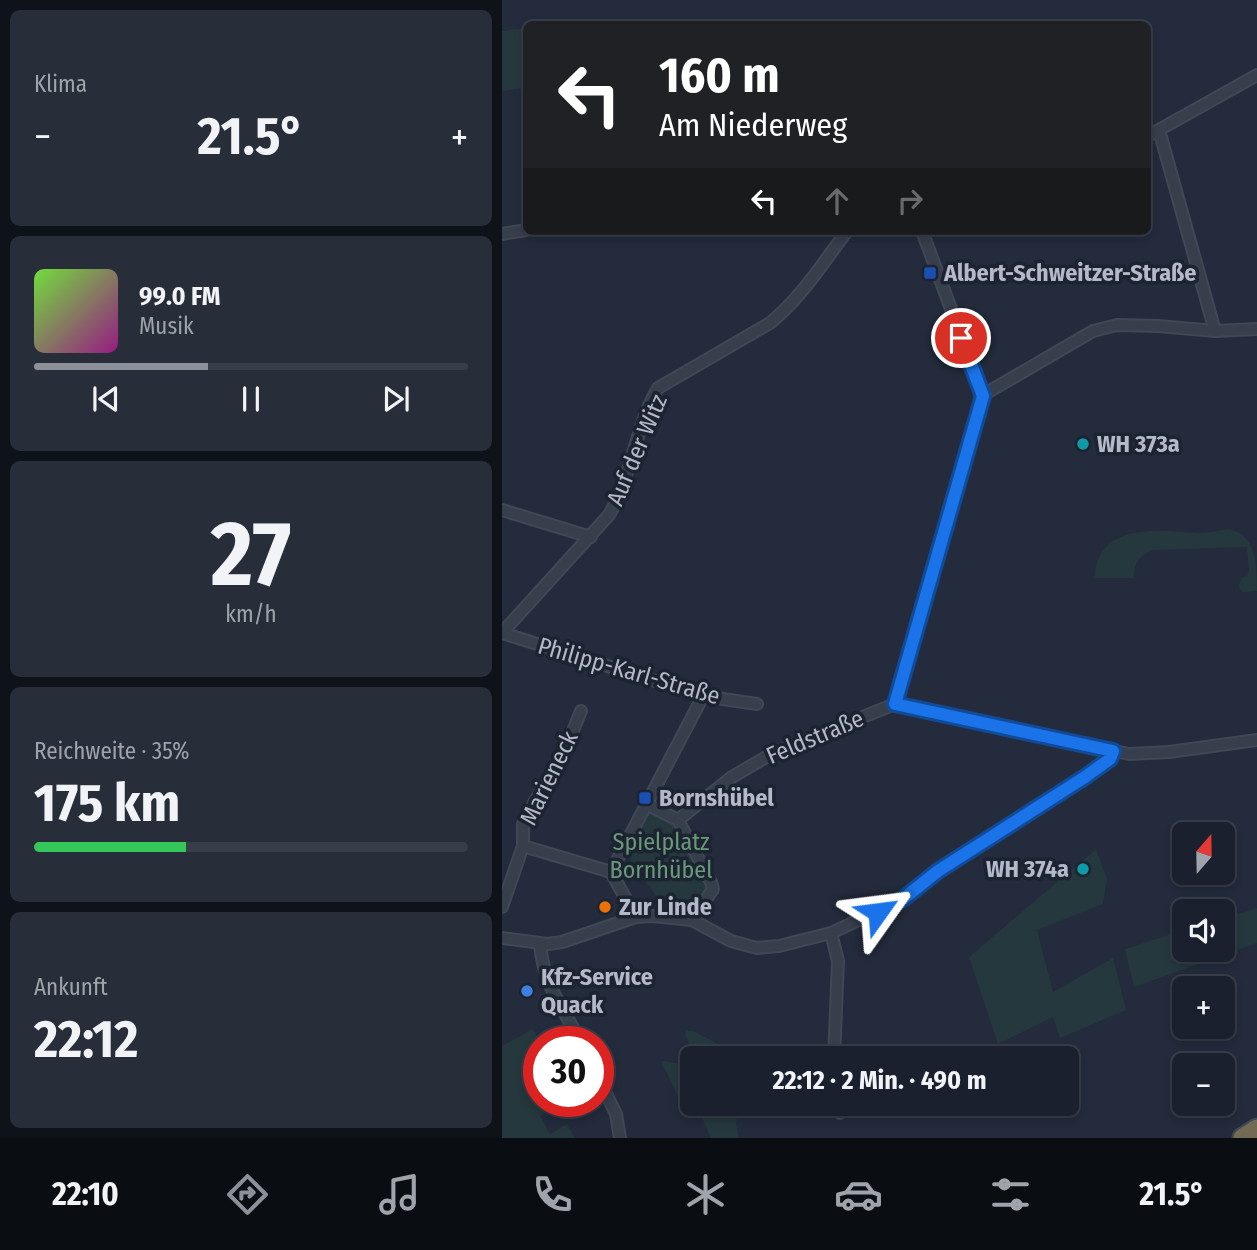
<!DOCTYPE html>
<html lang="de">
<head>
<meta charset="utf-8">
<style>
  :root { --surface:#1a202d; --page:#272d39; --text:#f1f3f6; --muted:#9fa3aa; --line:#383e49; --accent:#8c9099 }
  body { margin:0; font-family:"Fira Sans Condensed",sans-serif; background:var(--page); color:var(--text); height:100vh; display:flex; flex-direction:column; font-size:26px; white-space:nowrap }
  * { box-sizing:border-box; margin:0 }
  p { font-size:23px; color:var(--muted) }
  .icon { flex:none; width:38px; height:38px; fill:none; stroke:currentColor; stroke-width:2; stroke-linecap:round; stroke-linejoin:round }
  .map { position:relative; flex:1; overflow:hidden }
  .panel { display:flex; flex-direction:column; gap:10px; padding:10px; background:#0e1219; width:502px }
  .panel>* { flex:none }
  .top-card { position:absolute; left:21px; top:21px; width:628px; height:214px; border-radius:10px; box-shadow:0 4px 10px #0003,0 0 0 2px var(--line); background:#202124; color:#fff; overflow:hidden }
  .needle { width:46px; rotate:20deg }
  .fabs { position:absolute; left:670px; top:822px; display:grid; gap:14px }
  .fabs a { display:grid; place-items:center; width:63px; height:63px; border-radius:10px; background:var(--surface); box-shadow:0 4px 10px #0003,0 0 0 2px var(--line); font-size:35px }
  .speed { position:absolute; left:21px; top:1026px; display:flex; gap:14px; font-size:35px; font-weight:700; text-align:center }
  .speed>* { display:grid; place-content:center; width:91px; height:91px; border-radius:50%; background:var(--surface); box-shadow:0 4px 10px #0003,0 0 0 2px var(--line); line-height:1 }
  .speed .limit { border:10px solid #d22; background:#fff; color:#111 }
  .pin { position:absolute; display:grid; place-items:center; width:60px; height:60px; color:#fff; margin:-30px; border:4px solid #fff; border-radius:50%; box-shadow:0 2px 7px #0007 }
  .me { position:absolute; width:77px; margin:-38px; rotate:59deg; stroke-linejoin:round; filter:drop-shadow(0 0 5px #0008) }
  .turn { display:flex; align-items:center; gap:24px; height:147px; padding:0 21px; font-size:32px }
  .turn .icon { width:91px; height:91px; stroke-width:2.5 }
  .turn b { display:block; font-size:49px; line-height:60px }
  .lanes { display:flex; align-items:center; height:66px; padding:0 21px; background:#0003; justify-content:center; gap:35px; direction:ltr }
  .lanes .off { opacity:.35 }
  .big { font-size:52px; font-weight:700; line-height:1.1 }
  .panel .tile { flex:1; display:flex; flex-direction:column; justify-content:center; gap:10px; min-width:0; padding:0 24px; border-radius:10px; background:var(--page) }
  .panel .dial { align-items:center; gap:0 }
  .dial b { font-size:91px; line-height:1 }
  .song { display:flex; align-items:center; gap:21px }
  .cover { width:84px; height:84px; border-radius:10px; background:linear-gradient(135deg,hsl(100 70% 55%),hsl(310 70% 35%)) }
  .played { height:7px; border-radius:4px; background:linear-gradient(90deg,var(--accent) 40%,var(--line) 40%) }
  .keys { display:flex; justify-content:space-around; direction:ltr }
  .heat { display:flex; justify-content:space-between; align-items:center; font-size:38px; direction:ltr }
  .charge { height:10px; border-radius:5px; background:linear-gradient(90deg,#34c759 35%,var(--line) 0) }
  .trip { position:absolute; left:178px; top:1046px; width:399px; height:70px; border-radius:10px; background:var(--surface); box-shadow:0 4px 10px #0003,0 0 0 2px var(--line); font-weight:700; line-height:70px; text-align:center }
  .dock { display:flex; height:112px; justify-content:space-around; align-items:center; background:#0a0d12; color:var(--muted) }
  .dock .icon { width:49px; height:49px }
  .dock .active { color:var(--accent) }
  .dock b { font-size:32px; color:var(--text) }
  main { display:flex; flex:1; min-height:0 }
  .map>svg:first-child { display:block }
</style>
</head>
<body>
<main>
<section class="panel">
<div class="tile"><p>Klima</p>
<div class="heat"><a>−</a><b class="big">21.5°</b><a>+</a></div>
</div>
<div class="tile">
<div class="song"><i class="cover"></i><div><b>99.0 FM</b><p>Musik</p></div></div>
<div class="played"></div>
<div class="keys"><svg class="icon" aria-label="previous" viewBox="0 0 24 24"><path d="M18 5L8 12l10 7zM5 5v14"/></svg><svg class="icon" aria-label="pause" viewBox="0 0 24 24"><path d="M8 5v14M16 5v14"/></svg><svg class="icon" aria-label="next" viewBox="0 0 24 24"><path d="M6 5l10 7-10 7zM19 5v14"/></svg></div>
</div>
<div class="tile dial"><b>27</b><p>km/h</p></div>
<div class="tile"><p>Reichweite · 35%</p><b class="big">175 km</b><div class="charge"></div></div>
<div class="tile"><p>Ankunft</p><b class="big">22:12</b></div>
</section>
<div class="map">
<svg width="755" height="1138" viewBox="0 0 755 1138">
  <rect width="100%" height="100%" fill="#232b3c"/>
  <!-- green -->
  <g fill="#25383d">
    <path d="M24,28V88L0,91V31Z"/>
    <path d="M727,529C755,535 755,566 755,591L741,592C735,587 737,584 740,578L745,576L747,571L745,547L652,550C638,555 632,562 632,578H593C593,524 655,529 693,533C704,534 716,530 727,529Z"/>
    <path d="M146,809L173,822L208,889L189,915L166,912L124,854Z"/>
    <path d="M594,849L605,879L601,904L535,930L551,992L611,958L624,1010L558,1038L551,1017L496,1044L467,957Z"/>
    <path d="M755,908V943L632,987L623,949L682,930V950H721V919Z"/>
    <path d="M31,1029L37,1041V1101H75L65,1107L61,1102L38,1116L48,1134L65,1124L73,1138H0V1046Z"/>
    <path d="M185,1031H191L230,1051L227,1059H191L192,1053L183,1035Z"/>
    <path d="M191,1059V1099L182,1094L176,1096L159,1061L181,1064L190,1062Z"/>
    <path d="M194,1104H236L234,1124L237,1138H209Z"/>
  </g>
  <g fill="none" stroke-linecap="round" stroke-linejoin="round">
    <defs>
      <g id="minor">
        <path d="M657,130L713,331"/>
        <path d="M646,136L755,75"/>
        <path d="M0,234L24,230"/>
        <path d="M481,395L591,331L615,325L656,326L713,331L755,329"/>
        <path d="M0,510L89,537"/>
        <path d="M0,633L107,515C130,476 133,427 156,388L268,323C299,298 321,263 345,231"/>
        <path d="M0,633L201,696L255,704"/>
        <path d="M393,704L481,395L420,231"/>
        <path d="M393,704L627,754L667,752L755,740"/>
        <path d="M144,804L176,820L209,882L211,889L190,920"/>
        <path d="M176,820L230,777L271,753L393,704"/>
        <path d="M21,846L109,872L134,917"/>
        <path d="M109,872L201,696"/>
        <path d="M0,907L21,846V824L33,801L60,758L79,711"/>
        <path d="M329,933L336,961L332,1059"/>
        <path d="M0,938L46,944L60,942L134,917L150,916L190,920L229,941L255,948L277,946L329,933L401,899L436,871L604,762L610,751"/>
        <path d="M38,944C42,987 60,1005 78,1041"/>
        <path d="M96,1077L114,1114L118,1138"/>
        <path d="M337,1104L338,1113"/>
      </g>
      <path id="motorway" d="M741,1138L755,1129"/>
    </defs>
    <!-- minor casing -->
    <use href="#minor" stroke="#404755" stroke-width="14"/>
    <!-- motorway casing -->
    <use href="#motorway" stroke="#3f4654" stroke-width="23"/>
    <!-- minor -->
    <use href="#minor" stroke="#373e4c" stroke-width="10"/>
    <!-- motorway -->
    <use href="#motorway" stroke="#726a54" stroke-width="19"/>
  </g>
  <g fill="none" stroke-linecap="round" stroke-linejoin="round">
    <defs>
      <path id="route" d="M376,912L401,899L436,871L583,777L608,759L611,751L393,704L481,396L459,338"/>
    </defs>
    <!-- route casing -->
    <use href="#route" stroke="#114b97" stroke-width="18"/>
    <!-- route -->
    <use href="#route" stroke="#1a73e8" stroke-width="12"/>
  </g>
  <!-- markers -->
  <g fill="#1a4fb4" stroke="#1c2331" stroke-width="2.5">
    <rect x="421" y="266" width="14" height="14" rx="3.5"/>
    <rect x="136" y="791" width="14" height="14" rx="3.5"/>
  </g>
  <g fill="#0f9aa8" stroke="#1c2331" stroke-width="2.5">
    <circle cx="581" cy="444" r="7"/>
    <circle cx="581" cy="869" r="7"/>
  </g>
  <circle fill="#e8710a" stroke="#1c2331" stroke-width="2.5" cx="103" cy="907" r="7"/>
  <circle fill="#3f7fe0" stroke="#1c2331" stroke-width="2.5" cx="25" cy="991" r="7"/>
  <g text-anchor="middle" stroke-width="7" stroke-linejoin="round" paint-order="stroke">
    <!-- poi labels -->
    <g font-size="24" font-weight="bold" fill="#b3b9c8" stroke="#1c2331" text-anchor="start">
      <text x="442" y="281">Albert-Schweitzer-Straße</text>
      <text x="595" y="452">WH 373a</text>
      <text x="157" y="806">Bornshübel</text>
      <text x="567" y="877" text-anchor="end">WH 374a</text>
      <text x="117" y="915">Zur Linde</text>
      <text x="39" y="985">Kfz-Service<tspan x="39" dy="28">Quack</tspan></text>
    </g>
    <!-- street labels -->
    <g font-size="24" fill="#b3b9c8" stroke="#1c2331">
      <text transform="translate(135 450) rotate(-67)" y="8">Auf der Witz</text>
      <text transform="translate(127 671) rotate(16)" y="8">Philipp-Karl-Straße</text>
      <text transform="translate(313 737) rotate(-23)" y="8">Feldstraße</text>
      <text transform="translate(47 778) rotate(-64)" y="8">Marieneck</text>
    </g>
    <!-- park labels -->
    <g font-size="24" fill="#6a987a" stroke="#1c2331">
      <text x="159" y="850">Spielplatz<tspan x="159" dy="28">Bornhübel</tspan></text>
    </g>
  </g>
</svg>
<div class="fabs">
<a><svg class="needle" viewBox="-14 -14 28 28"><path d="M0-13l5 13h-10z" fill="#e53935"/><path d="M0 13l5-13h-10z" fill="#9fa3aa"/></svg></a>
<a><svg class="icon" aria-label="sound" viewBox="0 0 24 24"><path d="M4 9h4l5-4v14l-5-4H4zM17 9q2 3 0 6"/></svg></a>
<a>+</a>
<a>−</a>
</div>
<div class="speed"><div class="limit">30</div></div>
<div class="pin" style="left:459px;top:338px;background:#d93025"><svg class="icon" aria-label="arrive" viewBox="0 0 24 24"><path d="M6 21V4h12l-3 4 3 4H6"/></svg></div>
<svg class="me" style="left:376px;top:912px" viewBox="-20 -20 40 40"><path d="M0-17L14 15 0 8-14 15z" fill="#1a73e8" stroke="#fff" stroke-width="4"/></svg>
<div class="trip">22:12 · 2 Min. · 490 m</div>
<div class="top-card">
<div class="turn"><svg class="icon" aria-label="left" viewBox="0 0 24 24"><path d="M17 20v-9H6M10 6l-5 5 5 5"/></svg><div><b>160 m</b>Am Niederweg</div></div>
<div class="lanes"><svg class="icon" aria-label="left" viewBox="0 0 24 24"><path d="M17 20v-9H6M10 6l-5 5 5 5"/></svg><svg class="icon off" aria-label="ahead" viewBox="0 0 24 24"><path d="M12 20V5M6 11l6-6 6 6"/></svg><svg class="icon off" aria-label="right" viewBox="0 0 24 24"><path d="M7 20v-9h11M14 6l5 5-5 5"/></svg></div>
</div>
</div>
</main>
<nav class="dock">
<b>22:10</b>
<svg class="icon active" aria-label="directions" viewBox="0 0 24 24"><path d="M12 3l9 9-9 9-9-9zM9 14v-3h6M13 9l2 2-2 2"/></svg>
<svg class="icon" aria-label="music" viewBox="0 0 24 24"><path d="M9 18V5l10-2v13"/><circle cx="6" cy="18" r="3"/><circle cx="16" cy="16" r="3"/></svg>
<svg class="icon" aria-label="phone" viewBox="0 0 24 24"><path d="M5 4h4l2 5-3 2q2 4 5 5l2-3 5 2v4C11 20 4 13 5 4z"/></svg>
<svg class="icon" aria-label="climate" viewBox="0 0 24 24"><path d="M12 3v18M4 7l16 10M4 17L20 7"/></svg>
<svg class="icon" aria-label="car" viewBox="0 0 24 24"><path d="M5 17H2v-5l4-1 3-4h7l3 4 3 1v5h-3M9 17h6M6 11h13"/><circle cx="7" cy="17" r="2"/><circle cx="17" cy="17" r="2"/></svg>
<svg class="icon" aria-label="filters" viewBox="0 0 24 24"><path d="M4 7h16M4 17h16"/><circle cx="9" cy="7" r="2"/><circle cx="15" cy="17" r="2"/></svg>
<b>21.5°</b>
</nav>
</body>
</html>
